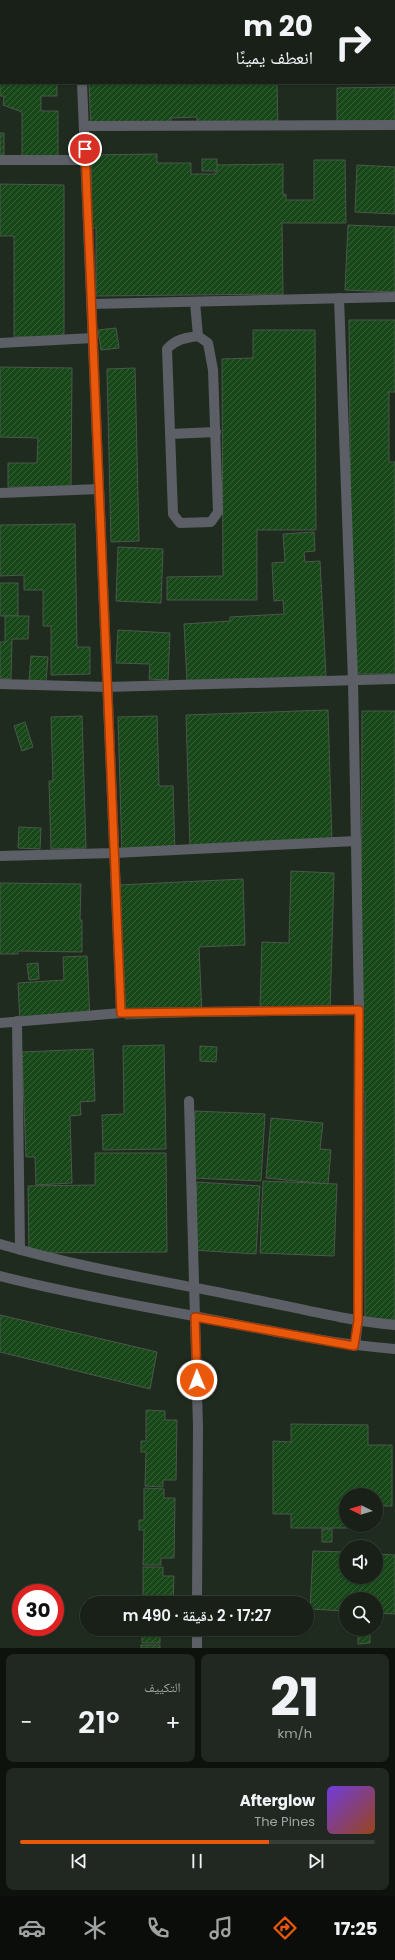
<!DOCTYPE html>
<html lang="ar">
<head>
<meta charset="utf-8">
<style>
  :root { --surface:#182018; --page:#212821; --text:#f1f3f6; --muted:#9fa3a2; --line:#363e37; --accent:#ea580c }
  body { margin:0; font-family:Poppins,"Noto Naskh Arabic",sans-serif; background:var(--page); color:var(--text); direction:rtl; height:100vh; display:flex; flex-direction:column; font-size:15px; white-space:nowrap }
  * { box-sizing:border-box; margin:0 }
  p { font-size:13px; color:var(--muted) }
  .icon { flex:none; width:22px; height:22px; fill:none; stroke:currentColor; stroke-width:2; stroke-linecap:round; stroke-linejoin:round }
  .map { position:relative; height:1648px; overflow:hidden; direction:ltr }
  .drawer { display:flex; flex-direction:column; gap:6px; padding:6px; background:#0d120d; flex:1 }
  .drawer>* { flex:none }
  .top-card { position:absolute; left:0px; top:0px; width:395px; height:84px; box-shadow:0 1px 3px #0004,0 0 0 1px var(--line); direction:rtl; background:#182018; color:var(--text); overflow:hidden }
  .needle { width:26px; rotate:275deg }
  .buttons { position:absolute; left:339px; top:1488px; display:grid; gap:8px }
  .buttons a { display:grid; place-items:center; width:44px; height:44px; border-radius:50%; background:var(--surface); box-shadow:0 1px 3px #0004,0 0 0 1px var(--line); font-size:20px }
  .speed { position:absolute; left:12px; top:1584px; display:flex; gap:8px; font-size:20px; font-weight:700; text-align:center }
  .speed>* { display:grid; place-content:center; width:52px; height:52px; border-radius:50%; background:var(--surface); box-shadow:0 1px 3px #0004,0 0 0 1px var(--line); line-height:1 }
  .speed .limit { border:6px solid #d22; background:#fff; color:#111 }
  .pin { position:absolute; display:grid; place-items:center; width:34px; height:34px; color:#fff; margin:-17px; border:2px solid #fff; border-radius:50%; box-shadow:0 1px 4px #0007 }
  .me { position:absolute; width:44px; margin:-22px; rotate:359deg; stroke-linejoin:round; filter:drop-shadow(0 0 3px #0008) }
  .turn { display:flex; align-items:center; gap:14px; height:84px; padding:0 16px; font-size:18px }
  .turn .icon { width:52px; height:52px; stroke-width:2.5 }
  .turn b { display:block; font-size:28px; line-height:34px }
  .big { font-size:30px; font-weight:600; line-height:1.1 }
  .drawer .tile { flex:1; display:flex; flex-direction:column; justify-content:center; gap:6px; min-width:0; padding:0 14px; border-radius:8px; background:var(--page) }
  .drawer .dial { align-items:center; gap:0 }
  .dial b { font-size:52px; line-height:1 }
  .song { display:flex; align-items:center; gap:12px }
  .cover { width:48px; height:48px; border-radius:6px; background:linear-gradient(135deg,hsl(260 70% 55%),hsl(20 70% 35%)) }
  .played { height:4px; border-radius:2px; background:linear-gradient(90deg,var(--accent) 70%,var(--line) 70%) }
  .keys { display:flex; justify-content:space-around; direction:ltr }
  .heat { display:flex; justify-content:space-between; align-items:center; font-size:22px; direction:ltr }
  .drawer .tiles { flex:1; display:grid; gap:6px; grid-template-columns:1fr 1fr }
  .tile:last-child { grid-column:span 2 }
  .trip { position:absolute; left:80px; top:1596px; width:234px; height:40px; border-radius:20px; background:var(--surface); box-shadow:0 1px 3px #0004,0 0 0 1px var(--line); font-weight:600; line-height:40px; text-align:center; direction:rtl }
  .tab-bar { display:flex; height:64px; justify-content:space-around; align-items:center; background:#0a0d0a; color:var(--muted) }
  .tab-bar .icon { width:28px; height:28px }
  .tab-bar .current { color:var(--accent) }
  .tab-bar b { font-size:18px; color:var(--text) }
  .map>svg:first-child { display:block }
</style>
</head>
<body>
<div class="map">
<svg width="395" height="1648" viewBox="0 0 395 1648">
  <defs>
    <pattern id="building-hatch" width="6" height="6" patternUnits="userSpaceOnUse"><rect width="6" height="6" fill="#184719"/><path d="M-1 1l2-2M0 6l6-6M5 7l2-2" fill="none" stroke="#386139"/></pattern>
  </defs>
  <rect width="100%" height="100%" fill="#202b20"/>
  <!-- building -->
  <g fill="url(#building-hatch)" stroke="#4b574a">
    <path d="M0,0H56L1,1V83H57V96H41V111H58V157H22V112L3,105L4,96H0Z"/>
    <rect x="84" y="0" width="125" height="1"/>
    <path d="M214,0H395V51L394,1Z"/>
    <path d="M89,83H277L278,127L197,129V117L171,118V128L91,130Z"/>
    <path d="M395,87V127L337,128V88Z"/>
    <rect x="0" y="133" width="4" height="26"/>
    <path d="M157,154V163H191V174H216V165L283,164V195L286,194V200H314V160H345L346,223H282L283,294L96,296V228H92L91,155Z"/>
    <rect x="202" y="159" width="15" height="12"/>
    <path d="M357,165L395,167V214L355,212Z"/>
    <path d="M0,184L64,185V337H14V236H0Z"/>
    <path d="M348,225L395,227V292L345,290Z"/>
    <path d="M349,320H395V392H389V462H395V674H352Z"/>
    <path d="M116,328L119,348L101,350L98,330Z"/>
    <path d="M253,330H315L316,530H257V600H167V577L223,576L222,359L253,358Z"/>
    <path d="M0,367L72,368L71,487H8V463H37L38,438L0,437Z"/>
    <path d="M135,368L139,541L111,542L107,369Z"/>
    <path d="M75,524L77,647H90V674L51,675V626H43V590H24V575L0,576V525Z"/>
    <path d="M314,532L315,551L304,552L305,562L320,561L326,676L187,682L184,624L230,621V617L284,614L283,600L274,601L272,563L285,562L283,534Z"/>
    <path d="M118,547L163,549L161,603L116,601Z"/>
    <rect x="0" y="583" width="18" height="33"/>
    <path d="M5,616H29L28,639H12L11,679L0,678V642H5Z"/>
    <path d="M118,630L170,633L168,680L149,679L150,664L116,663Z"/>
    <path d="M31,656L48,657L46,682L29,680Z"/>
    <path d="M328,710L332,843L190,847L186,715Z"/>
    <path d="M362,711H395V1320L365,1319V1092L361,1091Z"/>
    <path d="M82,716L86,848L51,849L49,781H53L51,717Z"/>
    <path d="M157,716L159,786H173L175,853L122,855L118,717Z"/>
    <path d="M25,722L33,747L22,751L14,726Z"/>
    <path d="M19,827L41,828L40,849L18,848Z"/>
    <path d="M291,871L334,873L330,1011L260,1009L262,942L289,943Z"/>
    <path d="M243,879L245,945L199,947L202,1016L125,1019L119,885Z"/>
    <path d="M0,883L81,884L80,920H82V952L18,951V954H0Z"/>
    <path d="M87,956L90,1020L20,1023L18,983L64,980L63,957Z"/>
    <path d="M38,963L39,979L29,980L27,964Z"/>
    <path d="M164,1045L166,1149L103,1150L102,1115L124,1114L123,1046Z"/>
    <path d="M200,1046L217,1047L216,1062L200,1061Z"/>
    <path d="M93,1049L95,1101L80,1102L81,1115L70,1116L72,1183L36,1185L35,1157H26L22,1052Z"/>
    <path d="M195,1111L265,1114L261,1181L192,1178Z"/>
    <path d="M271,1118L323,1123L320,1149L331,1150L328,1184L266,1178Z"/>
    <path d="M95,1153H166L167,1252L29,1253L28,1186L95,1185Z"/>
    <path d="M263,1181L337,1184L334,1256L260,1253Z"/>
    <path d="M197,1182L260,1186L256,1254L193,1250Z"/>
    <path d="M0,1315L157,1352L150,1389L0,1352Z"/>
    <path d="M146,1410L165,1411V1420H177L176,1480H163V1487L145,1486L146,1452H141V1441H146Z"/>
    <path d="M291,1424L368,1425V1445H392V1506H376V1495H346V1525H369V1528H291V1514H273V1441L291,1442Z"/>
    <path d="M144,1488L164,1489V1498H175L174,1558H161V1565H143L144,1530H139V1520H144Z"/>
    <rect x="322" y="1529" width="10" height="13"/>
    <path d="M313,1551L346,1552V1577H376V1554L395,1555V1614L376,1613V1599H346V1611L310,1609Z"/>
    <path d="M143,1567H163V1576H174L173,1603H138V1598H143Z"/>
    <path d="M142,1629H173V1636H160V1643H142Z"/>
    <path d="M370,1631V1643L358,1644V1632Z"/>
    <rect x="141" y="1645" width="19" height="3"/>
  </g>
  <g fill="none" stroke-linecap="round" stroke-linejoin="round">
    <!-- minor -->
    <g stroke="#5c5f66" stroke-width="10">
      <path d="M79,0V1"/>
      <path d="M82,83L121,1013"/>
      <path d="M84,126L395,125"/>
      <path d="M0,160H85"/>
      <path d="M339,298L353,680L359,1010L358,1321L355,1346"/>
      <path d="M195,302L198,336L208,343L213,370L218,512L211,522L180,523L173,514L167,349C176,339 185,338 198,336"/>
      <path d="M91,304L395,297"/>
      <path d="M0,343L93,338"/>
      <path d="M170,434L216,432"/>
      <path d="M0,493L99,489"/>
      <path d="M0,684L107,687L395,679"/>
      <path d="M0,856L114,853L356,841"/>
      <path d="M17,1021L20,1250"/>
      <path d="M0,1023L121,1013L359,1010"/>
      <path d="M189,1101L198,1427L197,1603"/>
      <path d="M0,1244C78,1267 157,1280 237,1296C290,1306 341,1320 395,1325"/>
      <path d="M0,1276C67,1293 136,1305 204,1318C267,1330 331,1344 395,1349"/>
      <path d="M197,1648V1629"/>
    </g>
  </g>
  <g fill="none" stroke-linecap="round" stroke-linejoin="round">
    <defs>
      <path id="route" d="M85,149L121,1013L359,1010L358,1321L354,1346L195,1317L197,1380"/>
    </defs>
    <!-- route casing -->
    <use href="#route" stroke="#983908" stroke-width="10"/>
    <!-- route -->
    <use href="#route" stroke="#ea580c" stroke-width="7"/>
  </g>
</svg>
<div class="buttons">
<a><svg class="needle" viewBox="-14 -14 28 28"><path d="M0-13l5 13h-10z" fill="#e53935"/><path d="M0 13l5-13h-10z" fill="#9fa3a2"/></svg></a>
<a><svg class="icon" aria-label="sound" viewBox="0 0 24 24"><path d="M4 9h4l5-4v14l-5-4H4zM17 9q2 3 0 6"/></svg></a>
<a><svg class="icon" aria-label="search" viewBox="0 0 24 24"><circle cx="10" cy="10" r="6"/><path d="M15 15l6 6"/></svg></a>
</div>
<div class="speed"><div class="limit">30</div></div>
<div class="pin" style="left:85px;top:149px;background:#d93025"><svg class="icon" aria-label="arrive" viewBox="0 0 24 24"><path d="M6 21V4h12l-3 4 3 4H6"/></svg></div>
<svg class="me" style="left:197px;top:1380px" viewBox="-20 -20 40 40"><circle r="17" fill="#ea580c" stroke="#fff" stroke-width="3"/><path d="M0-11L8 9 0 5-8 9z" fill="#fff"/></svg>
<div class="trip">17:27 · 2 دقيقة · 490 m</div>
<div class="top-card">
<div class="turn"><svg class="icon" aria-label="right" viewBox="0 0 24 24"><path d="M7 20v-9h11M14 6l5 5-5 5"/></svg><div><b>20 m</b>انعطف يمينًا</div></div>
</div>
</div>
<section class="drawer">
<div class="tiles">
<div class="tile dial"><b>21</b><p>km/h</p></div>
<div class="tile"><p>التكييف</p>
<div class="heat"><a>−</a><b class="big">21°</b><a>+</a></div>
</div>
<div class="tile">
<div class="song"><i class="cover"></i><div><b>Afterglow</b><p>The Pines</p></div></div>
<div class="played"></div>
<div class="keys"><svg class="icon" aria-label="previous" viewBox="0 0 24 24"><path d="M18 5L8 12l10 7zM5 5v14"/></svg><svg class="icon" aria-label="pause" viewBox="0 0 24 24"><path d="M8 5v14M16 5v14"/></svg><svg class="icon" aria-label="next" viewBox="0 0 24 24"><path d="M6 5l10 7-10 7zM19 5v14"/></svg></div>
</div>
</div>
</section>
<nav class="tab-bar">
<b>17:25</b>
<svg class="icon current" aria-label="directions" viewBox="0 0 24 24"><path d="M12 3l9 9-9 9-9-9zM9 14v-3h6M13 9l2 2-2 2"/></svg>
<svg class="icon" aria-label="music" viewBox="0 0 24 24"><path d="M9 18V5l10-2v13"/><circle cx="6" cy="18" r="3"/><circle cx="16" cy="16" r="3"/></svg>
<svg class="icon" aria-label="phone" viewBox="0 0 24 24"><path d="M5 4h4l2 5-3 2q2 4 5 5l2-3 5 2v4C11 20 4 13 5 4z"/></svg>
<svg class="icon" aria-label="climate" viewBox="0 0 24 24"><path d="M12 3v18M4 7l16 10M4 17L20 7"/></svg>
<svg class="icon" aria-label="car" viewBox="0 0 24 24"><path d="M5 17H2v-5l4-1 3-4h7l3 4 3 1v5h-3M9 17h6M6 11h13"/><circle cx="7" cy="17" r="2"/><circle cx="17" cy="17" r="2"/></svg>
</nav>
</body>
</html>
